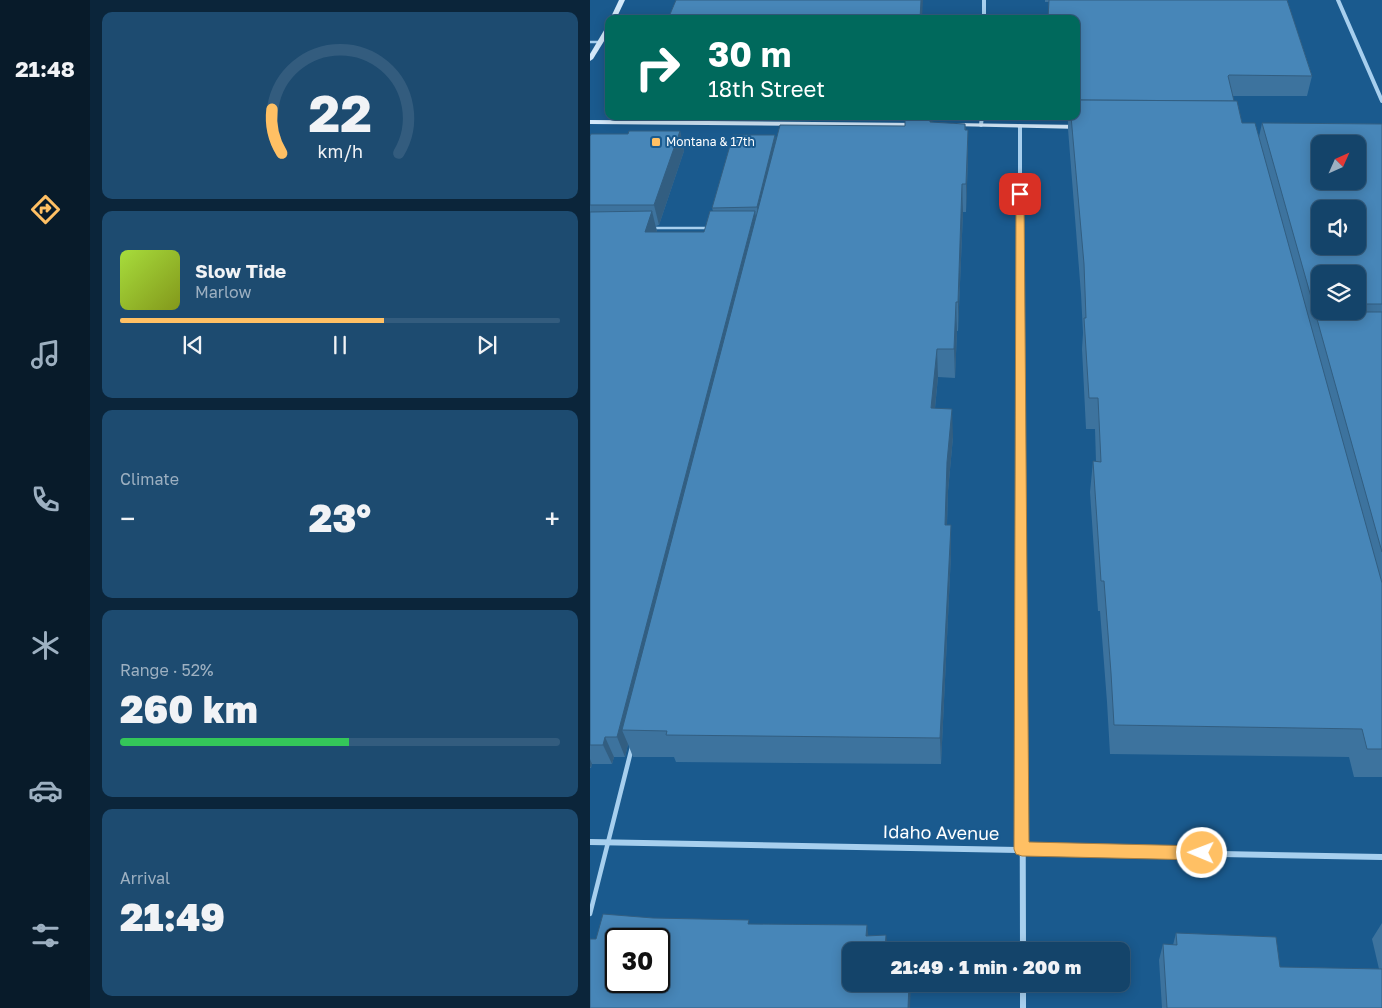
<!DOCTYPE html>
<html lang="en">
<head>
<meta charset="utf-8">
<style>
  :root { --surface:#14446a; --page:#1d4b70; --text:#f1f3f6; --muted:#9db0c1; --line:#335c7e; --accent:#ffc064 }
  body { margin:0; font-family:"Golos Text",sans-serif; background:var(--page); color:var(--text); height:100vh; display:flex; flex-direction:column; font-size:19px; white-space:nowrap }
  * { box-sizing:border-box; margin:0 }
  p { font-size:16px; color:var(--muted) }
  .icon { flex:none; width:28px; height:28px; fill:none; stroke:currentColor; stroke-width:2; stroke-linecap:round; stroke-linejoin:round }
  .map { position:relative; flex:1; overflow:hidden }
  .sheet { display:flex; flex-direction:column; gap:12px; padding:12px; background:#0b253a; width:500px }
  .sheet>* { flex:none }
  .guide { position:absolute; left:15px; top:15px; width:475px; height:105px; border-radius:10px; box-shadow:0 2px 12px #0003,0 0 0 1px var(--line); background:#00695c; color:#fff; overflow:hidden }
  .needle { width:32px; rotate:45deg }
  .controls { position:absolute; left:721px; top:135px; display:grid; gap:10px }
  .controls a { display:grid; place-items:center; width:55px; height:55px; border-radius:10px; background:var(--surface); box-shadow:0 2px 12px #0003,0 0 0 1px var(--line); font-size:25px }
  .speed { position:absolute; left:15px; top:928px; display:flex; gap:10px; font-size:25px; font-weight:700; text-align:center }
  .speed>* { display:grid; place-content:center; width:65px; height:65px; border-radius:50%; background:var(--surface); box-shadow:0 2px 12px #0003,0 0 0 1px var(--line); line-height:1 }
  .speed .limit { border:2px solid #111; border-radius:8px; background:#fff; color:#111 }
  .pin { position:absolute; display:grid; place-items:center; width:42px; height:42px; color:#fff; margin:-21px; border-radius:10px; box-shadow:0 2px 8px #0006 }
  .me { position:absolute; width:55px; margin:-28px; rotate:271deg; stroke-linejoin:round; filter:drop-shadow(0 0 4px #0008) }
  .turn { display:flex; align-items:center; gap:18px; height:105px; padding:0 20px; font-size:22px }
  .turn .icon { width:65px; height:65px; stroke-width:2.5 }
  .turn b { display:block; font-size:35px; line-height:42px }
  .big { font-size:38px; font-weight:800; line-height:1.1 }
  .sheet .tile { flex:1; display:flex; flex-direction:column; justify-content:center; gap:8px; min-width:0; padding:0 18px; border-radius:10px; background:var(--page) }
  .sheet .dial { align-items:center; gap:0 }
  .dial svg { height:130px; overflow:visible; fill:none; stroke:var(--line); stroke-width:7; stroke-linecap:round; text-anchor:middle }
  .dial text { fill:var(--text); stroke:none }
  .song { display:flex; align-items:center; gap:15px }
  .cover { width:60px; height:60px; border-radius:8px; background:linear-gradient(135deg,hsl(80 70% 55%),hsl(70 70% 35%)) }
  .played { height:5px; border-radius:2px; background:linear-gradient(90deg,var(--accent) 60%,var(--line) 60%) }
  .keys { display:flex; justify-content:space-around; direction:ltr }
  .heat { display:flex; justify-content:space-between; align-items:center; font-size:28px; direction:ltr }
  .charge { height:8px; border-radius:4px; background:linear-gradient(90deg,#34c759 52%,var(--line) 0) }
  .trip { position:absolute; left:252px; top:942px; width:288px; height:50px; border-radius:10px; background:var(--surface); box-shadow:0 2px 12px #0003,0 0 0 1px var(--line); font-weight:800; line-height:50px; text-align:center }
  main { display:flex; flex:1; min-height:0 }
  .tabs { display:flex; flex-direction:column; width:90px; justify-content:space-around; align-items:center; background:#081b2a; color:var(--muted) }
  .tabs .icon { width:35px; height:35px }
  .tabs .on { color:var(--accent) }
  .tabs b { font-size:22px; color:var(--text) }
  .map>svg:first-child { display:block }
</style>
</head>
<body>
<main>
<nav class="tabs">
<b>21:48</b>
<svg class="icon on" aria-label="directions" viewBox="0 0 24 24"><path d="M12 3l9 9-9 9-9-9zM9 14v-3h6M13 9l2 2-2 2"/></svg>
<svg class="icon" aria-label="music" viewBox="0 0 24 24"><path d="M9 18V5l10-2v13"/><circle cx="6" cy="18" r="3"/><circle cx="16" cy="16" r="3"/></svg>
<svg class="icon" aria-label="phone" viewBox="0 0 24 24"><path d="M5 4h4l2 5-3 2q2 4 5 5l2-3 5 2v4C11 20 4 13 5 4z"/></svg>
<svg class="icon" aria-label="climate" viewBox="0 0 24 24"><path d="M12 3v18M4 7l16 10M4 17L20 7"/></svg>
<svg class="icon" aria-label="car" viewBox="0 0 24 24"><path d="M5 17H2v-5l4-1 3-4h7l3 4 3 1v5h-3M9 17h6M6 11h13"/><circle cx="7" cy="17" r="2"/><circle cx="17" cy="17" r="2"/></svg>
<svg class="icon" aria-label="filters" viewBox="0 0 24 24"><path d="M4 7h16M4 17h16"/><circle cx="9" cy="7" r="2"/><circle cx="15" cy="17" r="2"/></svg>
</nav>
<section class="sheet">
<div class="tile dial"><svg viewBox="0 0 100 80">
<path d="M14 69A42 42 0 1 1 86 69"/>
<path d="M14 69A42 42 0 0 1 8 42" stroke="#ffc064"/>
<text x="50" y="56" font-size="32" font-weight="700">22</text>
<text x="50" y="72" font-size="11">km/h</text>
</svg></div>
<div class="tile">
<div class="song"><i class="cover"></i><div><b>Slow Tide</b><p>Marlow</p></div></div>
<div class="played"></div>
<div class="keys"><svg class="icon" aria-label="previous" viewBox="0 0 24 24"><path d="M18 5L8 12l10 7zM5 5v14"/></svg><svg class="icon" aria-label="pause" viewBox="0 0 24 24"><path d="M8 5v14M16 5v14"/></svg><svg class="icon" aria-label="next" viewBox="0 0 24 24"><path d="M6 5l10 7-10 7zM19 5v14"/></svg></div>
</div>
<div class="tile"><p>Climate</p>
<div class="heat"><a>−</a><b class="big">23°</b><a>+</a></div>
</div>
<div class="tile"><p>Range · 52%</p><b class="big">260 km</b><div class="charge"></div></div>
<div class="tile"><p>Arrival</p><b class="big">21:49</b></div>
</section>
<div class="map">
<svg width="792" height="1008" viewBox="0 0 792 1008">
  <rect width="100%" height="100%" fill="#1a5a8e"/>
  <g fill="none" stroke-linecap="round" stroke-linejoin="round">
    <!-- lane-far1 -->
    <g stroke="#a7cfee" stroke-width="2.5">
      <path d="M0,42H9"/>
      <path d="M62,228H120"/>
    </g>
    <!-- lane -->
    <path stroke="#a7cfee" stroke-width="4.5" d="M0,914L42,747"/>
    <!-- street-far2 -->
    <g stroke="#a7cfee" stroke-width="4">
      <path d="M394,0V19"/>
      <path d="M748,0L792,101"/>
      <path d="M391,125L392,116"/>
      <path d="M430,126V248"/>
    </g>
    <!-- street-far1 -->
    <path stroke="#a7cfee" stroke-width="4.5" d="M430,247L432,576"/>
    <!-- street -->
    <g stroke="#a7cfee" stroke-width="6">
      <path d="M432,574L433,951"/>
      <path d="M0,842L792,857"/>
      <path d="M433,984V1008"/>
    </g>
    <!-- secondary -->
    <g fill="#d4e9fa" fill-rule="evenodd">
      <path d="M29,0H35L26,19H20Z"/>
      <path d="M19,25V33L3,59L0,61V54L16,27Z"/>
      <path d="M0,120L329,123L333,125L329,127L0,124Z"/>
      <path d="M363,123L491,125L495,127L491,129L361,126L359,125Z"/>
    </g>
  </g>
  <!-- wall -->
  <g fill="#3d739e" fill-rule="evenodd">
    <path d="M455,0H697L722,76L717,96H642L644,101L652,123L669,137L672,123L792,124V777H764L759,757L520,754L517,702L510,611H508L500,492L503,461L506,462L505,429H496L492,349L493,333L491,294L478,129V121H477V116H486L459,2H455ZM730,274H768V311H730Z"/>
    <path d="M315,116H344L342,122L375,124L376,130H378V157L376,212H373L368,331H367L365,378L348,377L345,408L363,437L358,491L357,525L361,554L351,764L86,762L84,757H43L38,744L35,757H24L22,764H2L1,768H0V136L90,131L94,151L69,225L66,226L67,232H114L123,211L122,208L185,135L186,142L315,126Z"/>
    <path d="M792,923V1008H572L569,960L573,944L583,945L586,933L690,967L789,969L782,939Z"/>
  </g>
  <!-- shaded-wall -->
  <g fill="#325e81">
    <path d="M331,0H333L332,19H330Z"/>
    <path d="M340,116H342L343,128L340,122Z"/>
    <path d="M378,130V157L376,212V184Z"/>
    <path d="M90,131L94,151L69,225L64,205Z"/>
    <path d="M185,135L188,153L170,225L167,207Z"/>
    <path d="M372,184L373,212L368,331V302Z"/>
    <path d="M62,211L67,232L60,253L55,232Z"/>
    <path d="M165,211L168,231L32,730L38,744L35,757L27,737Z"/>
    <path d="M366,302L367,331L365,378L364,349Z"/>
    <path d="M347,349L348,377L342,437L341,408Z"/>
    <path d="M362,409L363,437L358,491L356,554L355,525L357,462Z"/>
    <path d="M361,525V554L351,764L350,738Z"/>
    <path d="M15,737L24,757L22,764L13,745Z"/>
    <path d="M0,759L2,764L1,768L0,766Z"/>
    <path d="M277,925L279,940L276,936Z"/>
    <path d="M296,935L298,951H295Z"/>
    <path d="M319,984H321L320,1008H318Z"/>
  </g>
  <!-- building -->
  <g fill="#4786b8" stroke="#325e81" fill-rule="evenodd">
    <path d="M86,0H331L330,19H78Z"/>
    <path d="M459,0H697L722,76L639,75L638,76L644,101L486,100V19H458Z"/>
    <path d="M486,100L647,101L652,123H665L792,583V749H777L772,729L524,725L521,673L514,581H511L503,461L511,462L508,398H499L494,318H496L494,264L481,116H486Z"/>
    <path d="M315,116H340V122L375,124V130H378L376,184H372L368,302H366L364,349H347L341,408L362,409L357,462L355,525H361L350,738L76,735L77,731L32,730L190,125L315,126Z"/>
    <path d="M672,123L792,124V304H768V274H730V304H723ZM730,144H768V181H730ZM730,209H768V246H730Z"/>
    <path d="M39,131H90L64,205H0V136L1,134H38Z"/>
    <path d="M143,135H185L167,207L122,208Z"/>
    <path d="M62,211L55,232H114L120,211H165L27,737H15L13,745H0V212Z"/>
    <path d="M725,312H792V552Z"/>
    <path d="M13,914L63,918L159,920L158,924L277,925L276,936L296,935L295,951H261V984H319L318,1008H0V939H6ZM26,939H69V981H26Z"/>
    <path d="M586,933L686,937L690,967L792,969V1008H577L573,944L587,945Z"/>
  </g>
  <!-- route -->
  <path fill="#ffc064" stroke="#a67d41" d="M430,191L434,194L439,842L612,846L618,848L620,853L618,858L612,860L432,856L426,854L424,849L426,194Z"/>
  <!-- markers -->
  <rect fill="#ffc064" stroke="#1a5a8e" stroke-width="2" x="61" y="137" width="10" height="10" rx="2.5"/>
  <g text-anchor="middle" stroke-width="4" stroke-linejoin="round" paint-order="stroke">
    <!-- far-poi labels -->
    <g font-size="12" fill="#fff" stroke="#1a5a8e" text-anchor="start">
      <text x="76" y="146">Montana &amp; 17th</text>
    </g>
    <!-- near-street labels -->
    <g font-size="18" fill="#fff" stroke="#1a5a8e">
      <text transform="translate(351 833) rotate(1)" y="6">Idaho Avenue</text>
    </g>
  </g>
</svg>
<div class="controls">
<a><svg class="needle" viewBox="-14 -14 28 28"><path d="M0-13l5 13h-10z" fill="#e53935"/><path d="M0 13l5-13h-10z" fill="#9db0c1"/></svg></a>
<a><svg class="icon" aria-label="sound" viewBox="0 0 24 24"><path d="M4 9h4l5-4v14l-5-4H4zM17 9q2 3 0 6"/></svg></a>
<a><svg class="icon" aria-label="layers" viewBox="0 0 24 24"><path d="M12 4l9 5-9 5-9-5zM3 14l9 5 9-5"/></svg></a>
</div>
<div class="speed"><div class="limit">30</div></div>
<div class="pin" style="left:430px;top:194px;background:#d93025"><svg class="icon" aria-label="arrive" viewBox="0 0 24 24"><path d="M6 21V4h12l-3 4 3 4H6"/></svg></div>
<svg class="me" style="left:612px;top:853px" viewBox="-20 -20 40 40"><circle r="17" fill="#ffc064" stroke="#fff" stroke-width="3"/><path d="M0-11L8 9 0 5-8 9z" fill="#fff"/></svg>
<div class="trip">21:49 · 1 min · 200 m</div>
<div class="guide">
<div class="turn"><svg class="icon" aria-label="right" viewBox="0 0 24 24"><path d="M7 20v-9h11M14 6l5 5-5 5"/></svg><div><b>30 m</b>18th Street</div></div>
</div>
</div>
</main>
</body>
</html>
